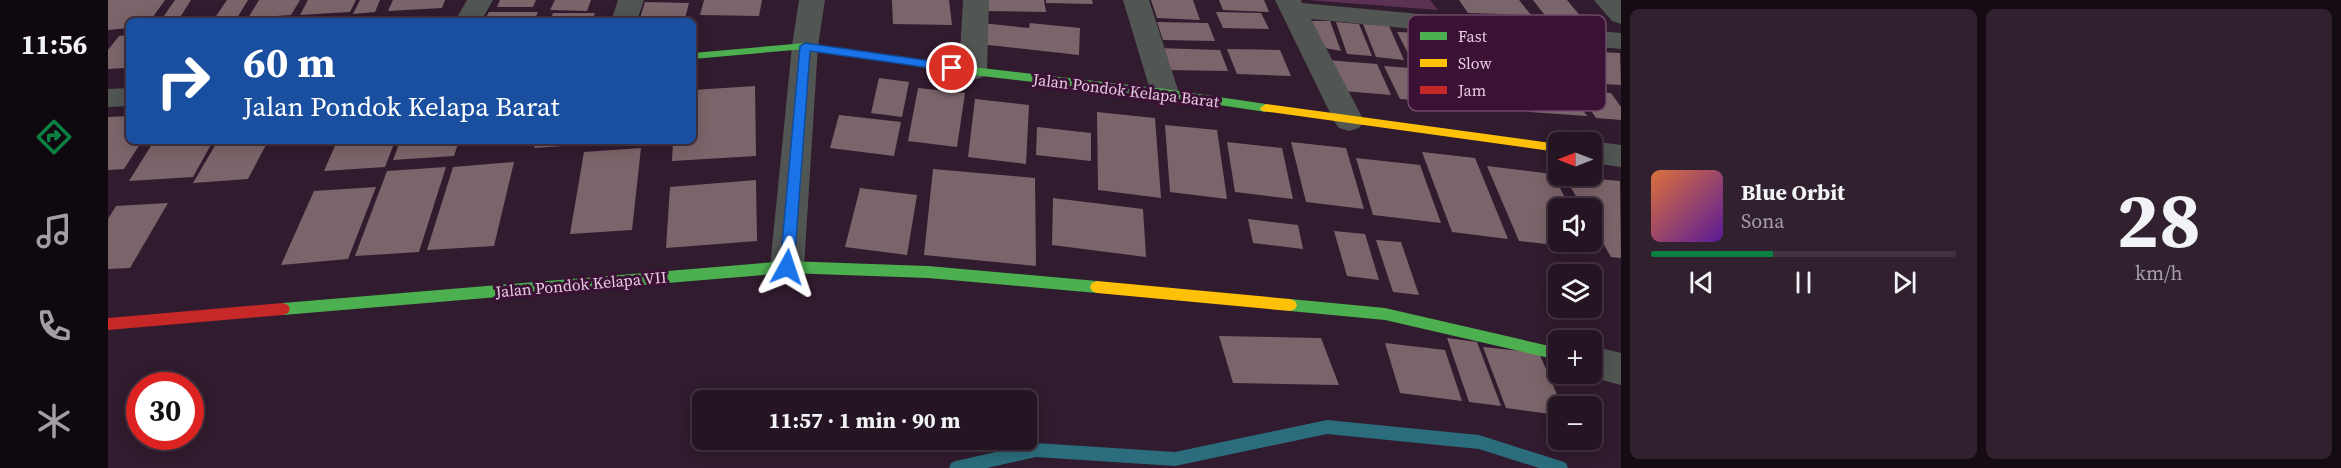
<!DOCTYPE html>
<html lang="en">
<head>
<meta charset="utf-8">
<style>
  :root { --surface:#251422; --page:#31212f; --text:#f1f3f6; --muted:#a39ea5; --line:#423340; --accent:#0b8043 }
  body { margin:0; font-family:"Source Serif 4",serif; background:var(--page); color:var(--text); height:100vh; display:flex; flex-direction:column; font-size:22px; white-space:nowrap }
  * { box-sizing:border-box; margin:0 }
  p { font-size:20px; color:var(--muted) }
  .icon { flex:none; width:33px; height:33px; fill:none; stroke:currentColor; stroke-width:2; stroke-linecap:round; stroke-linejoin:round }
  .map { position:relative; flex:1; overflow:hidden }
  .side { display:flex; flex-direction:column; gap:9px; padding:9px; background:#140b13; width:720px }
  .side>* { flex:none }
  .guide { position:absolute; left:18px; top:18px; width:570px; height:126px; border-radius:9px; box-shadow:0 3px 15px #0003,0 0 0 2px var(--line); background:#1a4fa0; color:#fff; overflow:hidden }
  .needle { width:39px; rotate:270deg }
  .controls { position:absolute; left:1440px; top:132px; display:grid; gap:12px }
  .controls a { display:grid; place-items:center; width:54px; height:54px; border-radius:9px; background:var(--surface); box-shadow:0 3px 15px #0003,0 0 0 2px var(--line); font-size:30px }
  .speed { position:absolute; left:18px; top:372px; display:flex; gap:12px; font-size:30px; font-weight:700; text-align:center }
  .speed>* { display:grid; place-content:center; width:78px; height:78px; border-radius:50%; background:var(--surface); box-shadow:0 3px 15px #0003,0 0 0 2px var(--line); line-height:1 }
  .speed .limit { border:9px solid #d22; background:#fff; color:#111 }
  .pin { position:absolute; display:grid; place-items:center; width:51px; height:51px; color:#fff; margin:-26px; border:3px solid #fff; border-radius:50%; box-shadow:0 2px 6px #0007 }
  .me { position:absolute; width:66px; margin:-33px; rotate:5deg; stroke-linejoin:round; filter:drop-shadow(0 0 4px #0008) }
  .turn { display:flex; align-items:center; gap:21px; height:126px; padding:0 18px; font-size:27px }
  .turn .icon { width:78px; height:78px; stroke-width:2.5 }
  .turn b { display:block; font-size:42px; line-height:51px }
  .side .widget { flex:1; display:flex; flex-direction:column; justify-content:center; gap:9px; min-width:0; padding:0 21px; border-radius:9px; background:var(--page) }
  .side .dial { align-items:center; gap:0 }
  .dial b { font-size:78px; line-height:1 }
  .song { display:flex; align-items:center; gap:18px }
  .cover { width:72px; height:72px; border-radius:9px; background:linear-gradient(135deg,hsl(20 70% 55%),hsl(270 70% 35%)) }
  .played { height:6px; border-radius:3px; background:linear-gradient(90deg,var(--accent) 40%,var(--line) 40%) }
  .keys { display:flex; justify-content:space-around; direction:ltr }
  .side .tiles { flex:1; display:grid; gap:9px; grid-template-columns:repeat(2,1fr) }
  .trip { position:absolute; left:584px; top:390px; width:345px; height:60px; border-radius:9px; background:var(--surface); box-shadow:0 3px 15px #0003,0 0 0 2px var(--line); font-weight:700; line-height:60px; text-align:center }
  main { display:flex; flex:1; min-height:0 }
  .tab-bar { display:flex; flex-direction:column; width:108px; justify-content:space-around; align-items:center; background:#0f080e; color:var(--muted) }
  .tab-bar .icon { width:42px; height:42px }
  .tab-bar .on { color:var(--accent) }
  .tab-bar b { font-size:27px; color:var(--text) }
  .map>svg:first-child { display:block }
</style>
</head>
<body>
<main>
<nav class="tab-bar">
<b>11:56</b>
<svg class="icon on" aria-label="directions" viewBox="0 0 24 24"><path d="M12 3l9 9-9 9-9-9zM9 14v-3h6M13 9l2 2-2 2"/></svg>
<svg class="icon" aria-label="music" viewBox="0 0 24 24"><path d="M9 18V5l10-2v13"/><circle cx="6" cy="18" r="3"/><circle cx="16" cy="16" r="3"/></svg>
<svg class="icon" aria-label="phone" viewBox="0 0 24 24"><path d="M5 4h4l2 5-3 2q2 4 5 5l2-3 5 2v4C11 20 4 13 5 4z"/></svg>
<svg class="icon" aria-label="climate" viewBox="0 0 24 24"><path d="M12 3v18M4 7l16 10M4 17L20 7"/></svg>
</nav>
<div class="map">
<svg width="1513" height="468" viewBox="0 0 1513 468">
  <rect width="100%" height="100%" fill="#311b2e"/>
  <!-- green -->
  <path fill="#5b3154" d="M1199,0H1322L1330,10Z"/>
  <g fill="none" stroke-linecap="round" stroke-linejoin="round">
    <!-- stream -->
    <path fill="#2b6d7c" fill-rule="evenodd" d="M1219,420L1371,435L1453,461L1458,463L1460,468H1431L1371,449L1219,434L1067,466L928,457L879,468H841L843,463L848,461L928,443L1067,452Z"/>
  </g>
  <!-- building -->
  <g fill="#7c656a">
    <path d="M0,0H57L42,21H21V28L0,30Z"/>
    <path d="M67,0H83L71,19L53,20Z"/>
    <path d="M119,0H140L129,18L106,19Z"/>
    <path d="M151,0H192L183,15L140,18Z"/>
    <path d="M200,0H248L242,12L192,15Z"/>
    <path d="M252,0H272L267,12L245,14Z"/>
    <path d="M285,0H337L334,8L280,11Z"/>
    <path d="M392,0H428L425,7H389Z"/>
    <path d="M447,0H483L479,11L442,10Z"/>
    <path d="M596,0H654L651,16L592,15Z"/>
    <path d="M784,0H841L844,25L785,24Z"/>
    <path d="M877,0H936L938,12L879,11Z"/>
    <path d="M938,0H984L985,4L938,3Z"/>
    <path d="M1043,0H1085L1092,20L1049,18Z"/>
    <path d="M1111,0H1156L1161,12L1115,10Z"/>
    <path d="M1351,0H1411L1423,15L1360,13Z"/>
    <path d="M1425,0H1459L1479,24L1443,23Z"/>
    <path d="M537,2L581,3L577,19L532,18Z"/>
    <path d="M381,12H430L426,21H376Z"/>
    <path d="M1108,12L1153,13L1161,29L1115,28Z"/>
    <path d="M445,13H487L484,21H442Z"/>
    <path d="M272,16L269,21H218L220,19Z"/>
    <path d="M1202,21H1222L1233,51L1217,48Z"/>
    <path d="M1049,22L1100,23L1107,41L1055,40Z"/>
    <path d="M1228,22L1251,24L1264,56L1239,54Z"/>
    <path d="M873,23L921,28L922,23L972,28L971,55L871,44Z"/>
    <path d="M1255,24L1281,26L1296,60L1268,57Z"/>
    <path d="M1289,32L1313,33L1329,63L1304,61Z"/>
    <path d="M21,35V63L17,68L0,69V50L11,36Z"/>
    <path d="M1050,48L1112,50L1120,71L1056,70Z"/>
    <path d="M1119,49L1172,50L1183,76L1129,74Z"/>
    <path d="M1472,51L1512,53L1513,85L1496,84Z"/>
    <path d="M1218,60L1269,64L1283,95L1235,91Z"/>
    <path d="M1276,66L1303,68L1319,101L1292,99Z"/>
    <path d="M771,78L801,82L794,117L763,113Z"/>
    <path d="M1405,84L1460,87L1479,116L1422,112Z"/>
    <path d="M647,86L648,156L564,161L565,141H585V90Z"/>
    <path d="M810,88L857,93L849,147L800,141Z"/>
    <path d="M1470,91L1503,93L1513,107V120L1488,118Z"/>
    <path d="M867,99L921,105L918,164L860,157Z"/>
    <path d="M989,112L1047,118L1053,198L990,190Z"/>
    <path d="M731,115L793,122L786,156L722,148Z"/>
    <path d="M21,116V141H34L16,169L0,170V117Z"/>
    <path d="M1057,125L1109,130L1119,199L1062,192Z"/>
    <path d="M929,127L983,133V161L928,155Z"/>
    <path d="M46,141H105L85,177L21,181Z"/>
    <path d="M160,141L140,179L85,183L109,142Z"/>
    <path d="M229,141H287L277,167L216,171Z"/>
    <path d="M292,141H351L346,156L285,160Z"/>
    <path d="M428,141H485V144L426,148Z"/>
    <path d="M1119,142L1174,148L1185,199L1127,192Z"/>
    <path d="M1183,142L1238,148L1256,209L1198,202Z"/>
    <path d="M533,148L524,230L462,234L476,152Z"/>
    <path d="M1314,152L1367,158L1400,239L1344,232Z"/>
    <path d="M1248,158L1312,165L1333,223L1265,215Z"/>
    <path d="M406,162L386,246L319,250L345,167Z"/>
    <path d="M1379,166L1445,174L1462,208H1450V242H1479L1483,249L1411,241Z"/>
    <path d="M338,167L311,252L247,256L279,171Z"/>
    <path d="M825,169L927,178L928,266L816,255Z"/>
    <path d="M1456,176L1512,181L1513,258L1503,257L1484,224V208H1475Z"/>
    <path d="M648,180L649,241L558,248L562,187Z"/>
    <path d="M268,187L240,259L173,265L206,191Z"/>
    <path d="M752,188L809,195L799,255L737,247Z"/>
    <path d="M945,198L1035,209L1038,257L944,245Z"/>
    <path d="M60,203L22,268L0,269V219L8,206Z"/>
    <path d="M1140,219L1190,225L1195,249L1145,243Z"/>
    <path d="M1226,231L1257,234L1271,280L1239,276Z"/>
    <path d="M1268,240L1293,242L1311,295L1285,292Z"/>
    <path d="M1111,336L1213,338L1231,385L1125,383Z"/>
    <path d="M1339,338L1369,342L1393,406L1361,402Z"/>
    <path d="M1277,343L1337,350L1354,401L1292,393Z"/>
    <path d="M1375,347L1431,353L1454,406H1450V415L1398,408Z"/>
  </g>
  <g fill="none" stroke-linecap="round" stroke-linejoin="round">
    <!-- street -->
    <g fill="#515653" fill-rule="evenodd">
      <path d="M359,0H385L373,21H347Z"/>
      <path d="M510,0H536L529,21H503Z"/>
      <path d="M691,0H717L710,46L696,267L691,277L679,280L667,277L662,267L684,46Z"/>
      <path d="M855,0H881L879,71L875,77L865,80L855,77L851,71Z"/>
      <path d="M1015,0H1041L1071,93L1067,100L1057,102L1047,100L1043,93Z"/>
      <path d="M1167,0H1193L1194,3L1513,33V49L1203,19L1256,121L1251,128L1241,131L1231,128L1226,121Z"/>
      <path d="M1486,0H1513V24L1504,21Z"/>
      <path d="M21,88V106L0,107V89Z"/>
      <path d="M1484,141L1513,145V167L1484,163V142H1480Z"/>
      <path d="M1484,346L1513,353V385L1471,374H1484Z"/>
    </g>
    <!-- fast -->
    <g fill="#4caf50" fill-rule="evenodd">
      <path d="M697,43L865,67L1057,89L1158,104L1164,108L1158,112L1057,97L865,75L697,49L585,59V53Z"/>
      <path d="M679,261L820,266L989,281L994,283L996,287L994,291L989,293L820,278L679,273L175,315L170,313L168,309L170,305L175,303Z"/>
      <path d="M1182,299L1277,308L1450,348V360L1277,320L1182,311L1177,309L1175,305L1177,301Z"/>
    </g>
    <!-- slow -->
    <g fill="#ffc107" fill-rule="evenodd">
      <path d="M1158,104L1450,144V152L1154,111L1152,108Z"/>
      <path d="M989,281L1182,299L1187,301L1189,305L1187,309L1182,311L989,293L984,291L982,287L984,283Z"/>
    </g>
    <!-- jam -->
    <path fill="#c62828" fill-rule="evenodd" d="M175,303L180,305L182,309L180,313L175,315L0,330V318Z"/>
  </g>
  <!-- route -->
  <path fill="#1a73e8" stroke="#114b97" stroke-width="1.5" d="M697,43L844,64L849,68L844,71L702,51L686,267L684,271H674L672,267L692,46Z"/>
  <g text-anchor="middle" stroke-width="6" stroke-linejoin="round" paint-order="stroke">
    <!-- street labels -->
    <g font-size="16" fill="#e7cbe0" stroke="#3b1135">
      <text transform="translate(1018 90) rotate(7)" y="6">Jalan Pondok Kelapa Barat</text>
      <text transform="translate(473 284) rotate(-5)" y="6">Jalan Pondok Kelapa VII</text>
    </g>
  </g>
  <!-- legend -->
  <rect x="1300" y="15" width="198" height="96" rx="9" fill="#3b1135" stroke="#6f4968" stroke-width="1.5"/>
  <rect x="1312" y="32" width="27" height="8" fill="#4caf50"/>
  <rect x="1312" y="59" width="27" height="8" fill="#ffc107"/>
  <rect x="1312" y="86" width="27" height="8" fill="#c62828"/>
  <g font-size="16" fill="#e7cbe0">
    <text x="1350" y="42">Fast</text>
    <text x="1350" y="69">Slow</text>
    <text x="1350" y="96">Jam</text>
  </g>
</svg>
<div class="controls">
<a><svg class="needle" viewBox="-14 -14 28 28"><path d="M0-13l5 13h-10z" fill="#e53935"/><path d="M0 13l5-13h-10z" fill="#a39ea5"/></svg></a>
<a><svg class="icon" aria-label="sound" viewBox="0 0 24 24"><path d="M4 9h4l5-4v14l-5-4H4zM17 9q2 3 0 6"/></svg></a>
<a><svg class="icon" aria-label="layers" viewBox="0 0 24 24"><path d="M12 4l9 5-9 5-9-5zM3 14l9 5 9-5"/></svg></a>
<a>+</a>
<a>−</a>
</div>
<div class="speed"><div class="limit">30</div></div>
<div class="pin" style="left:844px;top:68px;background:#d93025"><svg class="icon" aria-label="arrive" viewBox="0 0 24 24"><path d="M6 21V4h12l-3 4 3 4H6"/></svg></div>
<svg class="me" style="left:679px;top:267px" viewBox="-20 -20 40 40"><path d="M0-17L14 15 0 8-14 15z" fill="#1a73e8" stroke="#fff" stroke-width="4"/></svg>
<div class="trip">11:57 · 1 min · 90 m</div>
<div class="guide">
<div class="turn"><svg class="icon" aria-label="right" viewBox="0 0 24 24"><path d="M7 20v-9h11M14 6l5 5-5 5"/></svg><div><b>60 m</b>Jalan Pondok Kelapa Barat</div></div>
</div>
</div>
<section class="side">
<div class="tiles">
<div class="widget">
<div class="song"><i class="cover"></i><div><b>Blue Orbit</b><p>Sona</p></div></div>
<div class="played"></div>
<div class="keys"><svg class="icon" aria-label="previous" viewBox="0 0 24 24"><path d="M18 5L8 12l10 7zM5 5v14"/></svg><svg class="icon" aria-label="pause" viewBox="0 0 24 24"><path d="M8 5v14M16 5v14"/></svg><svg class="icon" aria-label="next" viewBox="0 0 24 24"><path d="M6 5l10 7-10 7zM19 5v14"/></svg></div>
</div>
<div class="widget dial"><b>28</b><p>km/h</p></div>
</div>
</section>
</main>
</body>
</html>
